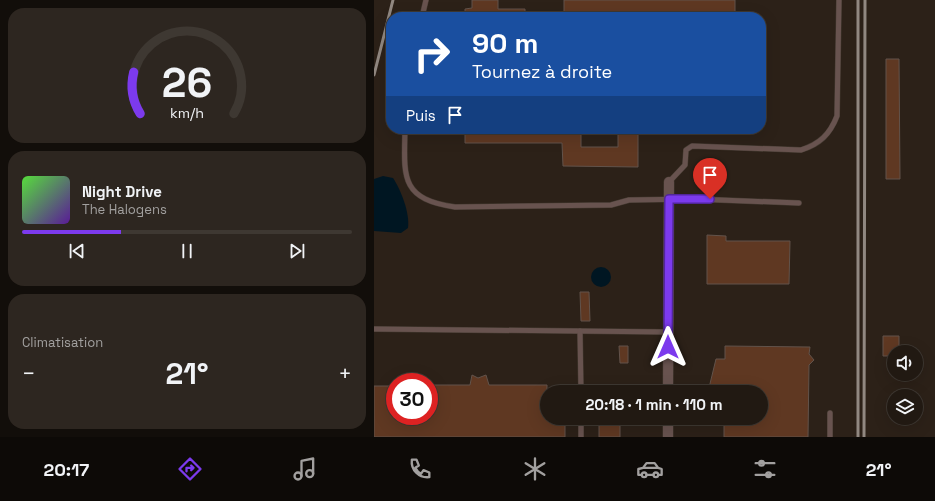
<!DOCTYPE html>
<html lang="fr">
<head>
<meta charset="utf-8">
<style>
  :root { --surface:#211912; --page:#2d2620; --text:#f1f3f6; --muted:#a2a09f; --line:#3e3832; --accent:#7c3aed }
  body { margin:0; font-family:"Space Grotesk",sans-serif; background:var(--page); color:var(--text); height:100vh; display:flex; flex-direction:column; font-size:15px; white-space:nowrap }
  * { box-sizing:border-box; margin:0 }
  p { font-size:13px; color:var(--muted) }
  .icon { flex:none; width:22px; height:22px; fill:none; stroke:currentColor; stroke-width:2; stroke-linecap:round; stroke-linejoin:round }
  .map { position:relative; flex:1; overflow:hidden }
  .drawer { display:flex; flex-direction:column; gap:8px; padding:8px; background:#120e0a; width:374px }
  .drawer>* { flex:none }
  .banner { position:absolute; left:12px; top:12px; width:380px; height:122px; border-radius:16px; box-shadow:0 4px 16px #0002,0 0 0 1px var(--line); background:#1a4fa0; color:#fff; overflow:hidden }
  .fabs { position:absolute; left:513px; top:345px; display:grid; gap:8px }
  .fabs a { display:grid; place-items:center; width:36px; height:36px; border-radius:50%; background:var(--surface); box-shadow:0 4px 16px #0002,0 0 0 1px var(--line); font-size:20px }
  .speed { position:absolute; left:12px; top:373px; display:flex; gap:8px; font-size:20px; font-weight:700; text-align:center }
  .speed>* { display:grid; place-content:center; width:52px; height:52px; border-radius:50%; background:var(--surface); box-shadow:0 4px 16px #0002,0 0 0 1px var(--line); line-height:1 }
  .speed .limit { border:6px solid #d22; background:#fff; color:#111 }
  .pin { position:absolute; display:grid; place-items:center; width:34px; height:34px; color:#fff; margin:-41px -17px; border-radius:50% 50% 50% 0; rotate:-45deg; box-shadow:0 0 4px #0007 }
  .pin .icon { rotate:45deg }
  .me { position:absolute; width:44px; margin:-22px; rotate:0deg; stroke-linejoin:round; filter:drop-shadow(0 0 3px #0008) }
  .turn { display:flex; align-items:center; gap:14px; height:84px; padding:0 20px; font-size:18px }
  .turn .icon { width:52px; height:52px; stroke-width:2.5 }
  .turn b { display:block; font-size:28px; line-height:34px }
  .then { display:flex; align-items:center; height:38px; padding:0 20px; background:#0003; gap:8px; font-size:15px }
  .big { font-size:30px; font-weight:600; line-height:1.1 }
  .drawer .tile { flex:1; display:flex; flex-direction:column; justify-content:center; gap:6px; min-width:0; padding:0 14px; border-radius:16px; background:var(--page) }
  .drawer .dial { align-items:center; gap:0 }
  .dial svg { height:104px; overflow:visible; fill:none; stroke:var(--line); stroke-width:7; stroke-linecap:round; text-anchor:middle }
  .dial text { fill:var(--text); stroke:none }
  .song { display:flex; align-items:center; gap:12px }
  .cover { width:48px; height:48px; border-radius:6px; background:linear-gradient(135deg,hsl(110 70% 55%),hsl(270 70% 35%)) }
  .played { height:4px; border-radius:2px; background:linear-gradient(90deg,var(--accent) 30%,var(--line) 30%) }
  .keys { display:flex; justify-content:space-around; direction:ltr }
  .heat { display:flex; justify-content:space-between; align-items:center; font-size:22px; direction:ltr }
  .trip { position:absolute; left:166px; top:385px; width:228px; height:40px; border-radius:20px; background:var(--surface); box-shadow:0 4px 16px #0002,0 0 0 1px var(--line); font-weight:600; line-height:40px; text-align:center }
  .menu { display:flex; height:64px; justify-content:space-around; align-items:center; background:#0d0a07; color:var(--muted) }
  .menu .icon { width:28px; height:28px }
  .menu .on { color:var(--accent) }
  .menu b { font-size:18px; color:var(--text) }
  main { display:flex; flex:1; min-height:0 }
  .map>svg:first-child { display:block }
</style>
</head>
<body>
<main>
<section class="drawer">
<div class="tile dial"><svg viewBox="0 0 100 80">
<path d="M14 69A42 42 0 1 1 86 69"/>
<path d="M14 69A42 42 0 0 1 9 37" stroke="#7c3aed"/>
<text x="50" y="56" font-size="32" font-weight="700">26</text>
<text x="50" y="72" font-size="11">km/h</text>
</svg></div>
<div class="tile">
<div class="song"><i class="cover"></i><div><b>Night Drive</b><p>The Halogens</p></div></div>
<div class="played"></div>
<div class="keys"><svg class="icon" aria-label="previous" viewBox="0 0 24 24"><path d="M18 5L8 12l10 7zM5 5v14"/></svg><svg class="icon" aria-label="pause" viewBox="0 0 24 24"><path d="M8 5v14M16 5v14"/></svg><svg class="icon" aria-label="next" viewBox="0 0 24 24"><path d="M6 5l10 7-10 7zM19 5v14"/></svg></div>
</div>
<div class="tile"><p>Climatisation</p>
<div class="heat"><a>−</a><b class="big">21°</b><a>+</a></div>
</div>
</section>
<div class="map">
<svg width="561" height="437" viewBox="0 0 561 437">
  <rect width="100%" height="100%" fill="#2c2118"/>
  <!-- water -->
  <g fill="#001622">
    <path d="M9,176L19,178C27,190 36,213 34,228L27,233L0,231V179Z"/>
    <circle cx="227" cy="277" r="10"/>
  </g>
  <!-- building -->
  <g fill="#5f3822" stroke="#62534b">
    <path d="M98,0H124V9H151V17H91V9L98,8Z"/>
    <rect x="190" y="0" width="171" height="17"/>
    <path d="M512,59H525L526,179H512Z"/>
    <path d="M91,129H207V147H244V129H264V167L189,166L188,143H91Z"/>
    <path d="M333,235L352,236V241H416L415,284H333Z"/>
    <path d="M206,292H215L216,321H207Z"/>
    <path d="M509,336H525V352H520V356H509Z"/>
    <path d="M245,346H254V363H246Z"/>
    <path d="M351,346L436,347L435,354L440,360L435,365L434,437H350V418H387V392H334L342,359H351Z"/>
    <path d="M98,375L104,378L112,375L115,385H173V418H191V437H0V386H21V416H55V385H96Z"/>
    <rect x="225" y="418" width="21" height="19"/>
  </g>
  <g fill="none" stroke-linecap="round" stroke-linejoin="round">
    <defs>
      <g id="service">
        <path d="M48,17L52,0"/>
        <path d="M31,129C30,177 26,199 81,207L237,205L255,200L321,199L425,203"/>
        <path d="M295,182L311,165L312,150L318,146L427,150C446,144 456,134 463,116L465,0"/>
        <path d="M0,329L294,332"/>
        <path d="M206,331L207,392"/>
        <path d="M207,418V437"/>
        <path d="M456,437V413"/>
      </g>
      <g id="minor">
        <path d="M294,392L295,182"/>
        <path d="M294,437V418"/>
      </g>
    </defs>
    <!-- service casing -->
    <use href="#service" stroke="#463c33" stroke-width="6"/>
    <!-- minor casing -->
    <use href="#minor" stroke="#463c33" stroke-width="11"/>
    <!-- service -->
    <use href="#service" stroke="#68534f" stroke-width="5"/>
    <!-- minor -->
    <use href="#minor" stroke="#68534f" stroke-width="10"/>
    <!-- rail -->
    <g stroke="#918881" stroke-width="3">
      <path d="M484,0V437"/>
      <path d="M0,75L19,0"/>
      <path d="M490,437L491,0"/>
    </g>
  </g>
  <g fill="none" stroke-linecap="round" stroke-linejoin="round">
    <defs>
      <path id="route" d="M294,347L295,199H336"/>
    </defs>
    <!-- route casing -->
    <use href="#route" stroke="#51269a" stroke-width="10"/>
    <!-- route -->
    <use href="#route" stroke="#7c3aed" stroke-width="7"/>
  </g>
</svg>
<div class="fabs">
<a><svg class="icon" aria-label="sound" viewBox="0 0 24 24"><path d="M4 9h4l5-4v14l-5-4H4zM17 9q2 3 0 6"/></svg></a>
<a><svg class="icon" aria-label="layers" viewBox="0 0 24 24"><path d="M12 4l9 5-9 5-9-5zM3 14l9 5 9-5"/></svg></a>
</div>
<div class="speed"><div class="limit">30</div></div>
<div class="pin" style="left:336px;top:199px;background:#d93025"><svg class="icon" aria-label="arrive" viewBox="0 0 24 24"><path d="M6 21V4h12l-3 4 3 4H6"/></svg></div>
<svg class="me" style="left:294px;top:347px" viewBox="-20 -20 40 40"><path d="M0-17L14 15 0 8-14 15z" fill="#7c3aed" stroke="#fff" stroke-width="4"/></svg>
<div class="trip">20:18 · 1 min · 110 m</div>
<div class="banner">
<div class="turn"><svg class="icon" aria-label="right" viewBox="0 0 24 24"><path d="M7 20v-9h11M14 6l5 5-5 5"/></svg><div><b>90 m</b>Tournez à droite</div></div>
<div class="then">Puis<svg class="icon" aria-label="arrive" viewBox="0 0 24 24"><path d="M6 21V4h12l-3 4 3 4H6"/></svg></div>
</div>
</div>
</main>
<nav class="menu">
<b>20:17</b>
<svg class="icon on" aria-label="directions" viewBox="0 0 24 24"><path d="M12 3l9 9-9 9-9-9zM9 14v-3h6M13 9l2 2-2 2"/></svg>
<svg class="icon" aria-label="music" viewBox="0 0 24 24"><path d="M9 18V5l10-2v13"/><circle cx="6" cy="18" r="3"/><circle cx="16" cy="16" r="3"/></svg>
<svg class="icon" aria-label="phone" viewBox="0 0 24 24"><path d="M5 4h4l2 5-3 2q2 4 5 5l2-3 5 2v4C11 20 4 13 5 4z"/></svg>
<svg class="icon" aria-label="climate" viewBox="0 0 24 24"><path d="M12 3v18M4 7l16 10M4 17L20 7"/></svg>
<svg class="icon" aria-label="car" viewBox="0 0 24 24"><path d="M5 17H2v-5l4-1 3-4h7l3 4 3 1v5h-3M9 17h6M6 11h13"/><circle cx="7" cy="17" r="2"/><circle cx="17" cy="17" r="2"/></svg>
<svg class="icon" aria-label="filters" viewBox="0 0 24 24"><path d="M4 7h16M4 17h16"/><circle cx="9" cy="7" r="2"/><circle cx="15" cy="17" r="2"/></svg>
<b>21°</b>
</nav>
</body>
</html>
